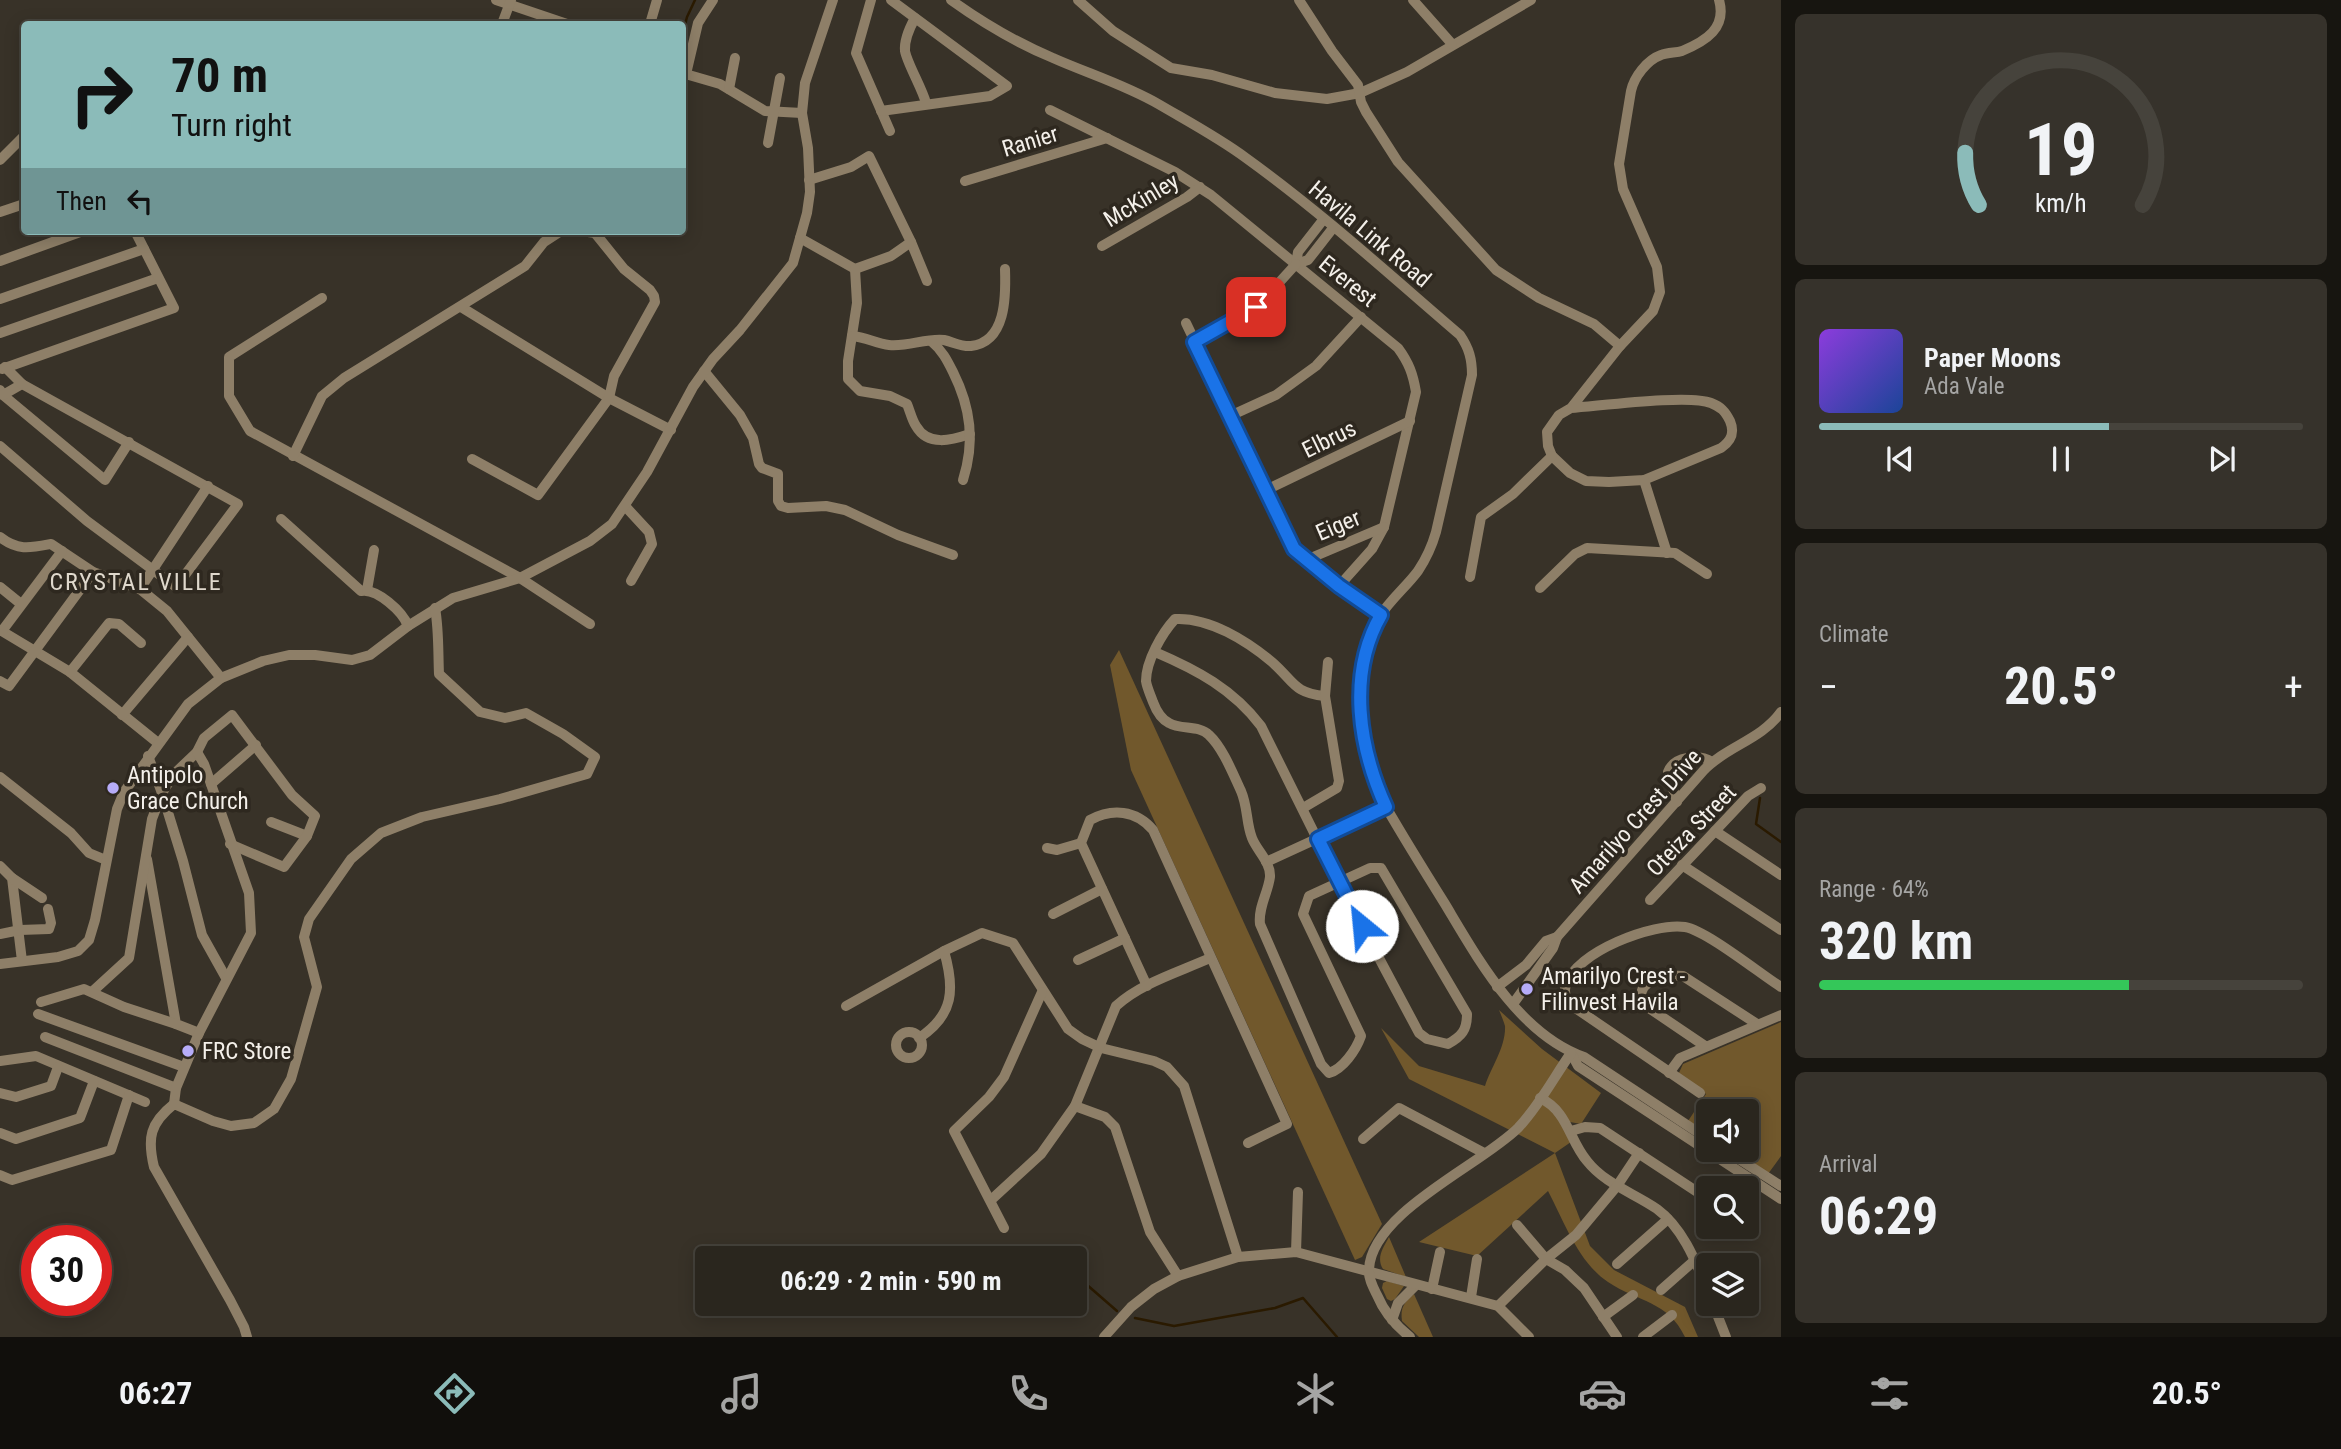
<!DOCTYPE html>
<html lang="en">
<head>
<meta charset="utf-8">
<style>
  :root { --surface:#2a261e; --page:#36322b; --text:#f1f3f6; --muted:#a5a5a4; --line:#46433c; --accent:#8bbbb9 }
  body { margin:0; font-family:"Roboto Condensed",sans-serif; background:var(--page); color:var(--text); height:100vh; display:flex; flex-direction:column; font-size:26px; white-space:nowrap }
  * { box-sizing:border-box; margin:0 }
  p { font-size:23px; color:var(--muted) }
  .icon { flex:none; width:38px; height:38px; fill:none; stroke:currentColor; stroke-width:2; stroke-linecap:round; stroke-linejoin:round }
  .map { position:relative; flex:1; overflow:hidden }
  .drawer { display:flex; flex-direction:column; gap:14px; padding:14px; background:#171510; width:560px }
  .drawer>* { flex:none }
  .banner { position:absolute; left:21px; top:21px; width:665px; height:214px; border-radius:7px; box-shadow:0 4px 18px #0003,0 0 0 2px var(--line); background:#8bbbb9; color:#111; overflow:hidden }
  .buttons { position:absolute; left:1696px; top:1099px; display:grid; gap:14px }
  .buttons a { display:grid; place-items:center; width:63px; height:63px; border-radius:7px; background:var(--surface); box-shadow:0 4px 18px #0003,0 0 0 2px var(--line); font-size:35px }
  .speed { position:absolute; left:21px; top:1225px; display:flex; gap:14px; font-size:35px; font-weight:700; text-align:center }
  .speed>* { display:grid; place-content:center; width:91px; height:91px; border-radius:50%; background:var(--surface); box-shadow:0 4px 18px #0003,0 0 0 2px var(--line); line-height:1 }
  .speed .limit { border:10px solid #d22; background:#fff; color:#111 }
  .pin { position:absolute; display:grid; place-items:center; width:60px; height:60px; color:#fff; margin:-30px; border-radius:14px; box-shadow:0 4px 10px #0006 }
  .me { position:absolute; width:77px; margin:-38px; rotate:332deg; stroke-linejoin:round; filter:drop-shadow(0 0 5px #0008) }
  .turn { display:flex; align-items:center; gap:24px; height:147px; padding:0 35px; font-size:32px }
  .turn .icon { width:91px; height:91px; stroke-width:2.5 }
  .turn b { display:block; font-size:49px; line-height:60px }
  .then { display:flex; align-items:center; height:66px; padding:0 35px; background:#0003; gap:14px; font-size:26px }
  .big { font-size:52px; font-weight:700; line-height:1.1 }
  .drawer .tile { flex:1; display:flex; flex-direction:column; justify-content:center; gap:10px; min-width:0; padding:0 24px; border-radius:10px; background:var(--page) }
  .drawer .dial { align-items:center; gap:0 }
  .dial svg { height:182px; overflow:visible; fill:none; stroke:var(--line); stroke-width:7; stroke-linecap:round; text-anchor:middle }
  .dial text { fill:var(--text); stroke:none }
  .song { display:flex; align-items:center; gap:21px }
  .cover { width:84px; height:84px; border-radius:10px; background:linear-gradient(135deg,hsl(270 70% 55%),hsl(220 70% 35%)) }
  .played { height:7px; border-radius:4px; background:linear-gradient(90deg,var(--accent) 60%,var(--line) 60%) }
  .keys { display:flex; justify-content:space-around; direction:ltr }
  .heat { display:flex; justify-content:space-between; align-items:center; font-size:38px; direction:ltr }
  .charge { height:10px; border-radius:5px; background:linear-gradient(90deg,#34c759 64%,var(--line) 0) }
  .trip { position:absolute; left:695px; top:1246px; width:392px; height:70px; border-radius:7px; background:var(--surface); box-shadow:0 4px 18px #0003,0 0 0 2px var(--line); font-weight:700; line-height:70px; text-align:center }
  .tabs { display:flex; height:112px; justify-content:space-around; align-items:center; background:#110f0c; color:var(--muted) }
  .tabs .icon { width:49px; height:49px }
  .tabs .on { color:var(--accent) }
  .tabs b { font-size:32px; color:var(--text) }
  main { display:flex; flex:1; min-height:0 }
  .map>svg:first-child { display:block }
</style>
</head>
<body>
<main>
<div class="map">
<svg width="1781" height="1337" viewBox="0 0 1781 1337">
  <rect width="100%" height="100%" fill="#383228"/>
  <!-- green -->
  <g fill="#71582c">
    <path d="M1119,650L1382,1224L1362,1257L1355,1260L1131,770L1110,665Z"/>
    <path d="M1499,1010L1542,1049L1601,1093L1581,1124L1559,1120L1571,1142L1555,1153L1590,1246L1614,1270L1685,1307L1698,1337H1685C1668,1301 1638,1302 1608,1282C1578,1262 1564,1221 1548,1191L1477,1256L1419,1242L1555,1153L1409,1079L1381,1028L1419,1066L1485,1086C1491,1067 1506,1047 1505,1026C1504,1022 1501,1015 1499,1010Z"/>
    <path d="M1781,1022V1156L1768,1174L1731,1150H1746V1111H1708V1135L1688,1121L1706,1094L1678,1075L1683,1064Z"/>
    <path d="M1389,1237L1406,1277L1383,1269C1376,1258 1383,1248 1389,1237Z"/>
    <path d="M1387,1281L1404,1286L1395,1299L1391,1301L1387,1299L1382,1288L1383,1283Z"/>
    <path d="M1414,1294L1433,1337H1419L1402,1321C1400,1308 1404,1302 1414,1294Z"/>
  </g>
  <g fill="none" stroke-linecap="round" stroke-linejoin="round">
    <!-- stream -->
    <g stroke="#2a1a00" stroke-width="2.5">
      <path d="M682,36L687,17L695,0"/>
      <path d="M1760,798L1756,824L1781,842"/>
      <path d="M1074,1281L1086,1284L1117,1311"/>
      <path d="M1135,1318L1174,1326L1275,1308L1303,1298L1337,1337"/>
    </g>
    <!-- minor -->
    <g stroke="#8e7f68" stroke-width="10">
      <path d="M496,0L567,24"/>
      <path d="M871,0L856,53L890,131"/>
      <path d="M951,0C983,23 1017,43 1053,58C1089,74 1126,85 1160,105C1189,122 1219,138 1246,158C1321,212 1390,275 1460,335C1469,348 1472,359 1472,375L1436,532C1432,546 1426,559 1418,571C1406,587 1391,599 1380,616C1345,672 1360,751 1386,807C1405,840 1425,872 1445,904C1478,959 1519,1034 1584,1057L1708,1139"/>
      <path d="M1078,0L1113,31L1171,68L1212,75L1275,93L1327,99L1360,93L1407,72L1531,0"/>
      <path d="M1299,0L1332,51L1358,85L1361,102L1366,112L1398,162L1496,270L1539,298L1594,324L1620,346"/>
      <path d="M1413,0L1452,44"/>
      <path d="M915,18C910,27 904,40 905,51C907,63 922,88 926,103"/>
      <path d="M502,24L511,0"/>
      <path d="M650,24L657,0"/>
      <path d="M682,73L720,84L765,111L802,113"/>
      <path d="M686,74L698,23L713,0"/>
      <path d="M729,89L735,58"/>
      <path d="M1050,110L1175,172L1211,195L1398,348C1409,363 1413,374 1416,392L1384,527L1372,549L1339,586"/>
      <path d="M881,111L990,96L1007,86L891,0"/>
      <path d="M768,143L780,78"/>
      <path d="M0,160L24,136"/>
      <path d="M809,180L851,167L869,156L911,242L927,281"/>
      <path d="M965,181L1107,138"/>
      <path d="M0,212L24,204"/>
      <path d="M800,238L855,269L891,256L911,242"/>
      <path d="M1102,246L1187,197L1200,187"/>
      <path d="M0,261L83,231"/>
      <path d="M1296,264L1308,260L1333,228"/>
      <path d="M1296,264L1298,252L1323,220"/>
      <path d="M855,269L857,303L848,361V379L860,391L890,396L907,404C910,411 912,420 916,426C928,447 952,440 970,434"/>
      <path d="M322,298L229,357V396L250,431L520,578L590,624"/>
      <path d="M0,299L144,249"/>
      <path d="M461,307L609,398L671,430"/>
      <path d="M1186,323L1294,549L1339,586L1381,615"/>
      <path d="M0,333L158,278"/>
      <path d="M852,336C866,337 877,344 889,345C908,347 926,338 944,340C953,342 962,347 971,346C1006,342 1006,297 1005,269"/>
      <path d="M931,341C942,350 947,360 953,372C971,408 975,442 963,480"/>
      <path d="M1194,342L1256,308L1296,264"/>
      <path d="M2,369L174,308L135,231"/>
      <path d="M704,371L740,415L753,438L759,464L762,468L778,474V501L781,506L788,508L826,506L845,510L898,535L953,555"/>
      <path d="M0,390L3,395L105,480L129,442"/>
      <path d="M3,395L22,384"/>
      <path d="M1571,408C1600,406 1689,394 1711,403C1721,407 1725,411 1730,421C1735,433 1731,441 1721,448L1644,480L1609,482L1586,481L1570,473L1552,456L1548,446L1547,432L1559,415L1571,408L1620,346L1653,311L1660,292L1657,267L1623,189L1619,164L1631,91C1634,77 1647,60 1661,55C1668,52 1676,53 1682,51C1706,41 1727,28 1719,0"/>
      <path d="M1230,416L1276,395L1316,366L1361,317"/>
      <path d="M0,446L87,521L176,587L238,504L22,384L5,367"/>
      <path d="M293,456L322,396L344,378L525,266L544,242L561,231"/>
      <path d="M472,459L538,495L609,398L614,376L655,302L654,296L650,290L624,269L595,233L581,231"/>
      <path d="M1644,480L1667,553"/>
      <path d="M1264,491L1410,421"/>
      <path d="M625,506L649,532L652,544L631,581"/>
      <path d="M281,519L361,591C377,588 403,612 408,626"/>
      <path d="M0,537C18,551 30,548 51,544L93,572L140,589L167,611L221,678"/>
      <path d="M1306,560L1384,527"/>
      <path d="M1470,577L1481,517L1513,494L1552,456"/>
      <path d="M0,587L21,604"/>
      <path d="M1540,588L1575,554L1587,548L1675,553L1707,574"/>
      <path d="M140,589L208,486"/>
      <path d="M367,590L374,550"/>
      <path d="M0,630L70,672L158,743"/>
      <path d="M2,631L62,551"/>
      <path d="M1155,652C1197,670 1233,689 1261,726L1339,883L1419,1033L1427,1039L1448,1044C1462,1036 1467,1030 1467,1014L1381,868H1370L1309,896L1303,914L1361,1036C1356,1050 1343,1069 1329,1073L1321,1064L1260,924C1258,907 1268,893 1270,877C1271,862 1257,851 1252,838C1246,823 1248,807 1241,791C1233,774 1223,748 1209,735C1199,725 1181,730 1169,723C1161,719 1156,710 1153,702C1151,696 1147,688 1146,681C1146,661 1162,633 1175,619C1209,617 1247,641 1272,662C1294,681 1293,693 1325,696"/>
      <path d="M70,672L109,623L119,624L141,643"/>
      <path d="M0,681L9,686L93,572"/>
      <path d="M122,715L188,637"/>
      <path d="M148,756L162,793L183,861L202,935L226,978"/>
      <path d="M0,777L71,833L89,853L106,860"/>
      <path d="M211,784L256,745"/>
      <path d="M1677,802L1668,772C1674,756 1699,754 1712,762"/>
      <path d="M1303,808L1337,788L1339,781L1325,696L1328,662"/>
      <path d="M271,822L307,836"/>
      <path d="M1715,831L1781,875"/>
      <path d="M1047,848L1057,850L1081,843"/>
      <path d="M147,859L176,1024L199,1033"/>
      <path d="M1266,862L1386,807"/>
      <path d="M1682,865L1781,930"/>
      <path d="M0,866L12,878L22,961"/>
      <path d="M12,878L42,898"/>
      <path d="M1650,900L1748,796L1761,788"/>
      <path d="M1053,914L1102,889"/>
      <path d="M0,934L20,930L49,929L51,923L48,909"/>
      <path d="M1078,960L1125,938"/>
      <path d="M0,964L58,957L78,951L89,940L95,920L117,809L124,792L188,704L221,678L263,661L289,655H315L352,660L370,655L408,626L453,598L520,578L590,541L612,524L647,472L693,387L713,359L740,330L793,263L807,213L810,192L808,148L802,113L805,83L833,0"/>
      <path d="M1147,986L1081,843L1090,820C1112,808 1136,810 1153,830L1287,1124L1248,1143"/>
      <path d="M1497,987L1526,965L1546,941L1557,937"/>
      <path d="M93,991L129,958L152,819L162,793L174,774L197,752L204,738L232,715L292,795L315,816L307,836L284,867L230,844"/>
      <path d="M41,1002L84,989L124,1007L176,1024"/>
      <path d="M1513,1004L1553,948L1557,937L1704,770C1727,746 1761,740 1781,712"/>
      <path d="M846,1006L944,951L982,933L1013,943L1068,1029L1082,1039L1101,1048L1154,1061L1167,1067L1184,1086L1238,1257"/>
      <path d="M38,1014L184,1067"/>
      <circle cx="909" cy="1045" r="13"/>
      <path d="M45,1037L176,1088"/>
      <path d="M919,1038C954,1015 955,989 944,951"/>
      <path d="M1705,1046L1643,1004C1633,980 1664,975 1683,976L1757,1024"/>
      <path d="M1571,1053L1578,1066L1781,1199"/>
      <path d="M0,1061L36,1056L145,1102"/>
      <path d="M1669,1073L1680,1058L1781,1015"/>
      <path d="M0,1093L16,1097L51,1086L58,1067"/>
      <path d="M1700,1093L1571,1005C1567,999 1563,993 1566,985C1575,952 1654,922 1685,927C1707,931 1759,973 1781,987"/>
      <path d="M1540,1098C1568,1111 1569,1140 1587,1161C1605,1184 1634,1193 1657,1209C1683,1228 1696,1262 1708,1291"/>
      <path d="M174,1104L176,1088L199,1033L251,933L249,893L204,764L197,752"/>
      <path d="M1075,1106L1105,1117L1115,1127L1150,1232L1178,1276"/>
      <path d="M1571,1131L1585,1127L1600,1128L1708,1199"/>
      <path d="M0,1133L16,1139L80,1118L94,1081"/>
      <path d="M1363,1139L1399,1108L1484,1153"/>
      <path d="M1725,1150L1781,1186"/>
      <path d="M0,1175L12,1180L111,1150L129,1095"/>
      <path d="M991,1200L1041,1154L1075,1106L1116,1006C1141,983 1179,972 1210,958"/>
      <path d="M1517,1225L1546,1259L1565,1270L1584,1288L1617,1337"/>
      <path d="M1004,1228L954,1131L989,1097L1004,1077L1042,992"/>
      <path d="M1296,1252L1298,1192"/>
      <path d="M1617,1264L1668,1219"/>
      <path d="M1432,1289L1440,1252"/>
      <path d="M1661,1290L1695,1260"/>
      <path d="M1471,1297L1477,1259"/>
      <path d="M1713,1304L1726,1337"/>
      <path d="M1498,1306L1546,1259L1576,1235L1617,1186L1639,1153"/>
      <path d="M1603,1317L1633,1295"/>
      <path d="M1392,1320L1398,1303L1416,1285"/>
      <path d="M247,1337L244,1327L230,1300L154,1167C147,1138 150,1123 174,1104L213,1121L231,1126L254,1123L274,1109L291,1079L317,987L304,937L309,919L351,859L381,833L422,817L500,799L587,774L595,757L563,734L526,713L505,718L480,712L439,674C438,652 439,630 435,608"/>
      <path d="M1104,1337L1131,1307L1154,1289L1178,1276L1238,1257L1296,1252L1498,1306L1529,1337"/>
      <path d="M1410,1337C1395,1325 1384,1312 1377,1295C1373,1287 1368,1278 1369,1269C1372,1212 1481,1165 1518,1128C1539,1106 1554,1077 1571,1053"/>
      <path d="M1643,1337L1672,1315"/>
    </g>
  </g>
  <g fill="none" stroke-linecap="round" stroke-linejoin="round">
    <defs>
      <path id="route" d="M1256,307L1194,342L1294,549L1339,586L1381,615C1347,674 1359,748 1386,807L1318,839L1362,926"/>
    </defs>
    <!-- route casing -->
    <use href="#route" stroke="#114b97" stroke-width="18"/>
    <!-- route -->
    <use href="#route" stroke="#1a73e8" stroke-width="12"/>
  </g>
  <!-- markers -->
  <g fill="#b6acf8" stroke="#2e281f" stroke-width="2.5">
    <circle cx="113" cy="788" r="7"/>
    <circle cx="1527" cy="989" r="7"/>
    <circle cx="188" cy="1051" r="7"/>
  </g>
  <g text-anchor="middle" stroke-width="7" stroke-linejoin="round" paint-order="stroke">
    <!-- street labels -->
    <g font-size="23" fill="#f4f0ea" stroke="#2e281f">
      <text transform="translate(1030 141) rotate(-17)" y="8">Ranier</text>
      <text transform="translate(1141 200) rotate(-31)" y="8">McKinley</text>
      <text transform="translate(1370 234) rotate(40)" y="8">Havila Link Road</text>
      <text transform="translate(1348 281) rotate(39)" y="8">Everest</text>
      <text transform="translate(1329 439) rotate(-26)" y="8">Elbrus</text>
      <text transform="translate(1338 525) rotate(-23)" y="8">Eiger</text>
      <text transform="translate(1635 821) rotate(-48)" y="8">Amarilyo Crest Drive</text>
      <text transform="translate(1691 830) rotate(-46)" y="8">Oteiza Street</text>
    </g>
    <!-- poi labels -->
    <g font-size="23" fill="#f4f0ea" stroke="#2e281f" text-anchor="start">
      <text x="127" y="783">Antipolo<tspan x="127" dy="26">Grace Church</tspan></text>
      <text x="1541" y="984">Amarilyo Crest -<tspan x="1541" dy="26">Filinvest Havila</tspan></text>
      <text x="202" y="1059">FRC Store</text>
    </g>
    <!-- neighbourhood labels -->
    <g font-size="24" letter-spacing="2" fill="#dfd8cc" stroke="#2e281f">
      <text x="136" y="590">CRYSTAL VILLE</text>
    </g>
  </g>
</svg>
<div class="buttons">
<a><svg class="icon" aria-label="sound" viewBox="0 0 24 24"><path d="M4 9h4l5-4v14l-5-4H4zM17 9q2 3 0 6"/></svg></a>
<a><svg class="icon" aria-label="search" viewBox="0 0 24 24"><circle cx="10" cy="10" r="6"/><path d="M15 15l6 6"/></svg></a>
<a><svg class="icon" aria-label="layers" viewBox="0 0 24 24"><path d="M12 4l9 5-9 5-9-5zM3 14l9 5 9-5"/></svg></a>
</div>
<div class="speed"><div class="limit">30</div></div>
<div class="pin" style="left:1256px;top:307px;background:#d93025"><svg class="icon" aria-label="arrive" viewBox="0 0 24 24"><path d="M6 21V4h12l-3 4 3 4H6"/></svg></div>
<svg class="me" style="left:1362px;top:926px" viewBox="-20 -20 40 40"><circle r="19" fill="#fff"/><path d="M0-13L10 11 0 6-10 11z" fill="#1a73e8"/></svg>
<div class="trip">06:29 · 2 min · 590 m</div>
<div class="banner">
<div class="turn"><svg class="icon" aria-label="right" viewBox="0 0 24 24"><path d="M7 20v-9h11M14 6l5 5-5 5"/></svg><div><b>70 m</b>Turn right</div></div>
<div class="then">Then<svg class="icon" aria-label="left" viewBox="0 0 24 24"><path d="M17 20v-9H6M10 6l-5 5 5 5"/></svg></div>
</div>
</div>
<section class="drawer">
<div class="tile dial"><svg viewBox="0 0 100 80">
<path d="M14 69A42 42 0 1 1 86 69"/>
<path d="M14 69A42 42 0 0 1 8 46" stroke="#8bbbb9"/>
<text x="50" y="56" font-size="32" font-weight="700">19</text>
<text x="50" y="72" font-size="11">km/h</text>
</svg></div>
<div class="tile">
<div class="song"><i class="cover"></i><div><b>Paper Moons</b><p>Ada Vale</p></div></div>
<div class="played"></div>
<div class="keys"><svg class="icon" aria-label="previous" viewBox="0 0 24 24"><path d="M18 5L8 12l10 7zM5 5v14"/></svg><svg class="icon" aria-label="pause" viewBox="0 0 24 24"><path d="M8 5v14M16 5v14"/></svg><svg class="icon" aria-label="next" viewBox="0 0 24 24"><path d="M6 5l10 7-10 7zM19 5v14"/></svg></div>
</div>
<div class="tile"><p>Climate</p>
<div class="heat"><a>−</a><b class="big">20.5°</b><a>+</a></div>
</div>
<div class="tile"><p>Range · 64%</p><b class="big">320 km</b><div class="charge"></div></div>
<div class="tile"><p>Arrival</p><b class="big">06:29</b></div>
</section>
</main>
<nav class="tabs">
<b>06:27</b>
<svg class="icon on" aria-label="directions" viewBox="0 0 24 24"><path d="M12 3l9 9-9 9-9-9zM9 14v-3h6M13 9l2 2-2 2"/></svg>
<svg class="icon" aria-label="music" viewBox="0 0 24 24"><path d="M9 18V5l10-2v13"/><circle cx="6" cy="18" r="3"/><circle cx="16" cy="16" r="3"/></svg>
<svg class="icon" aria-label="phone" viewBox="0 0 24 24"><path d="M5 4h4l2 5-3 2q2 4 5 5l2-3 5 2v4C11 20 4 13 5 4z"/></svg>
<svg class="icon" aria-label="climate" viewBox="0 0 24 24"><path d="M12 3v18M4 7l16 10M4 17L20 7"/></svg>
<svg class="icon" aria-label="car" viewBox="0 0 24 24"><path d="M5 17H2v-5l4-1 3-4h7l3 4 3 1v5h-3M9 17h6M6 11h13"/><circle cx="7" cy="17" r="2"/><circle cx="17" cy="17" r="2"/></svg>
<svg class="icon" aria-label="filters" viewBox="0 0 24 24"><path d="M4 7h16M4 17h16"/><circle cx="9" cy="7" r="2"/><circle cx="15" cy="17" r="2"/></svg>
<b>20.5°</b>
</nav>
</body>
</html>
